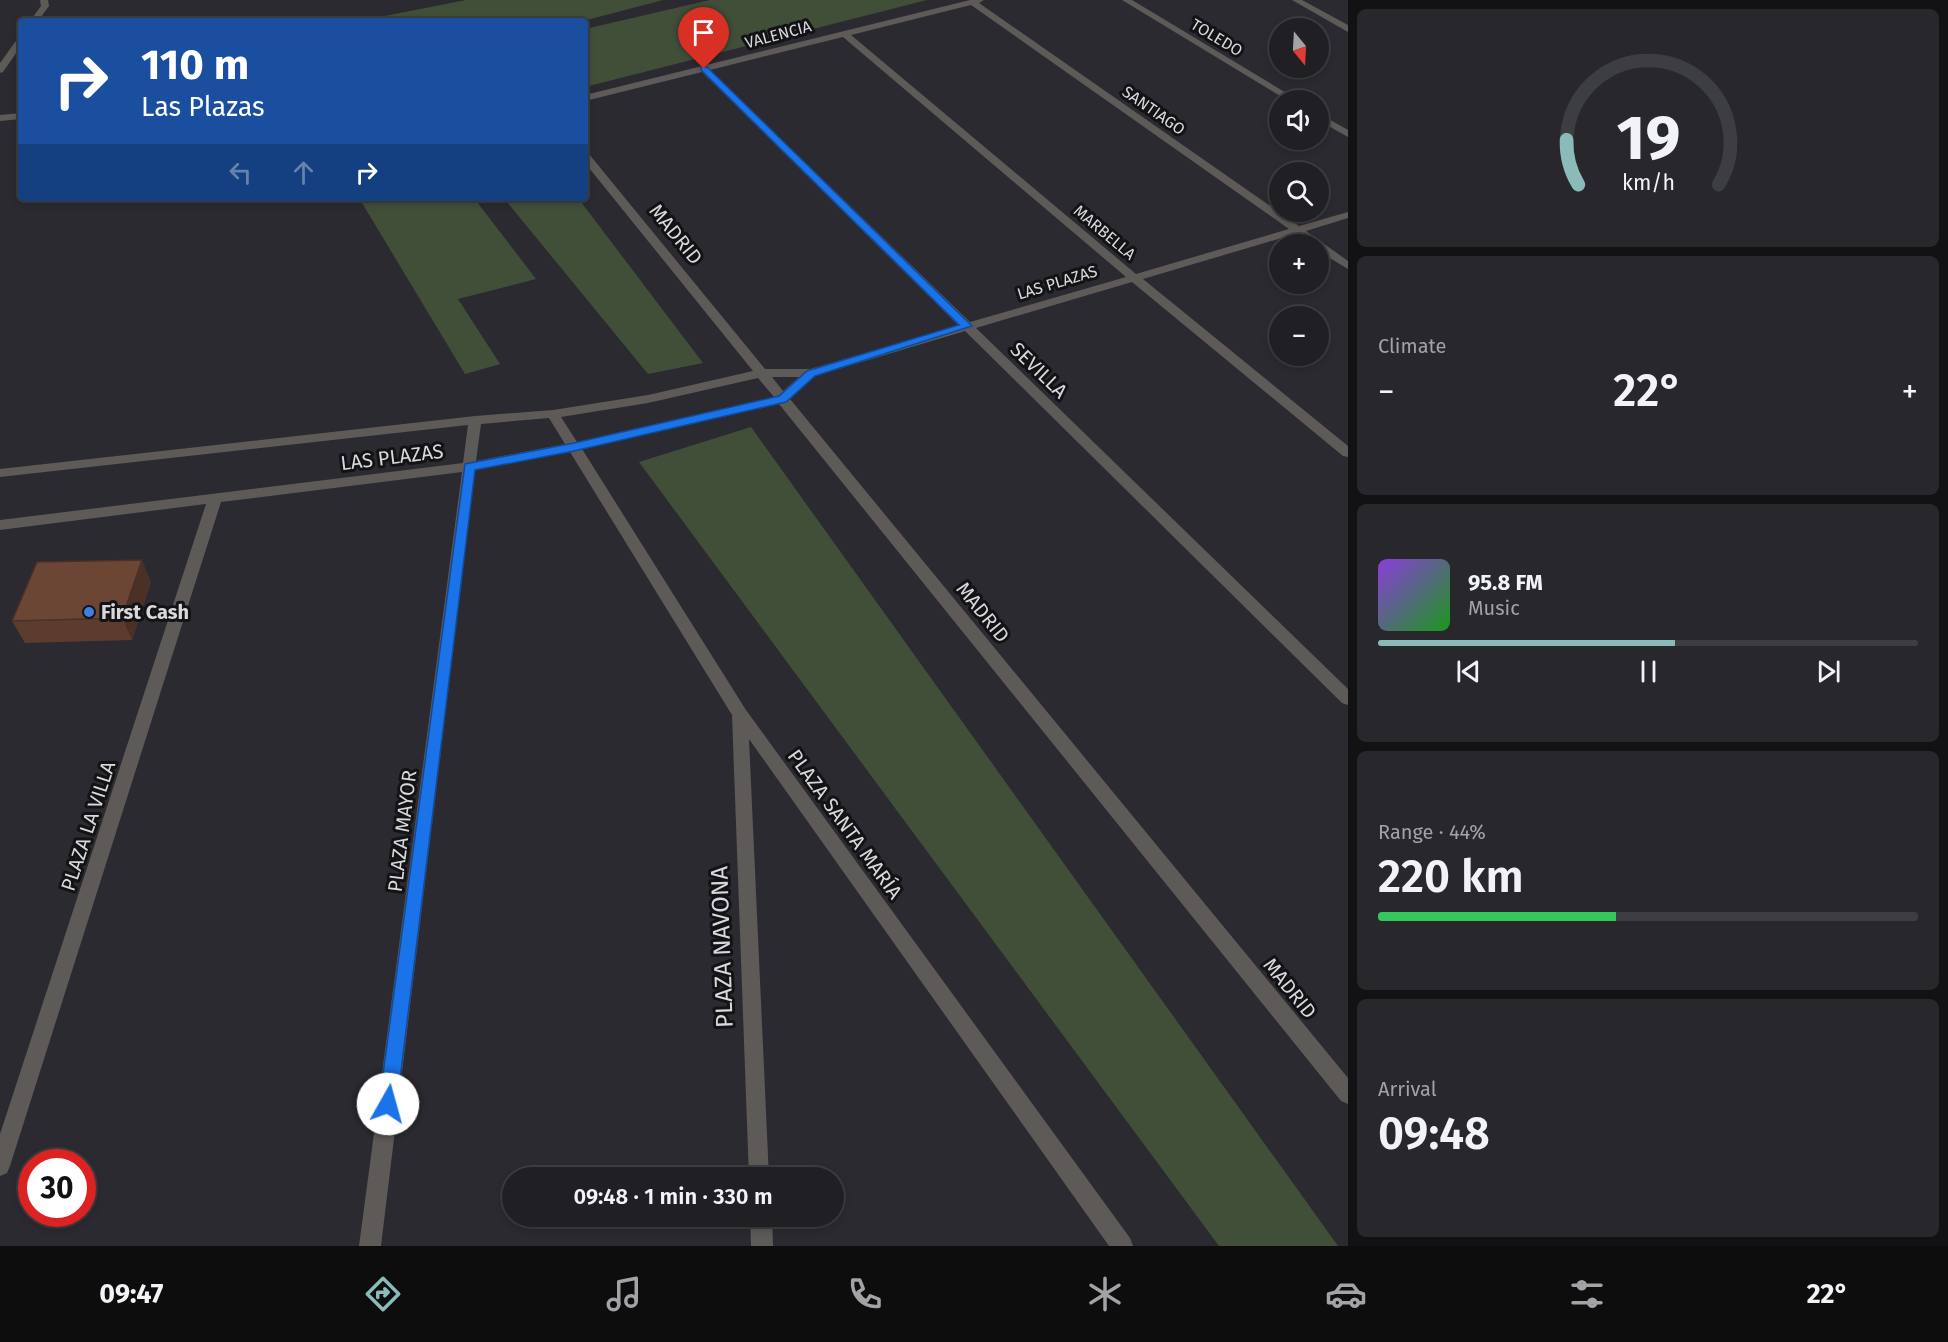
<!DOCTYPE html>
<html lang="en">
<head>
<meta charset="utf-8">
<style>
  :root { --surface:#202024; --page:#28282c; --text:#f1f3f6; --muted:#a2a3a6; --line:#3d3e41; --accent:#8bbbb9 }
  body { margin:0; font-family:"Fira Sans",sans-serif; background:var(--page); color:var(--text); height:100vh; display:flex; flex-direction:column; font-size:22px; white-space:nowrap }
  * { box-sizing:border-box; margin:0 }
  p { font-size:20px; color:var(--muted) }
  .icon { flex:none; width:33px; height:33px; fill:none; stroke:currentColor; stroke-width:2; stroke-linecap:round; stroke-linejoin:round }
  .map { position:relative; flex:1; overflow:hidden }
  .panel { display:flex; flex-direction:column; gap:9px; padding:9px; background:#121214; width:600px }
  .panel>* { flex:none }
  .hud { position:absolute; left:18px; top:18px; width:570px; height:183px; border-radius:6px; box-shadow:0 3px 9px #0003,0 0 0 2px var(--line); background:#1a4fa0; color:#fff; overflow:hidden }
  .needle { width:39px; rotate:162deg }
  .buttons { position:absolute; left:1269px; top:18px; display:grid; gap:12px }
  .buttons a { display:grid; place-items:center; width:60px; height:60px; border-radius:50%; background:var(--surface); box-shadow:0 3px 9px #0003,0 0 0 2px var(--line); font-size:30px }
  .speed { position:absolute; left:18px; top:1149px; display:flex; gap:12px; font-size:30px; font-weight:700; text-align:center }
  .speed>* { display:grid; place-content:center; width:78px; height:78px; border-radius:50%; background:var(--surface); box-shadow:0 3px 9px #0003,0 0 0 2px var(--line); line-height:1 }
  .speed .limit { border:9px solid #d22; background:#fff; color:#111 }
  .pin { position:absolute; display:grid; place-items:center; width:51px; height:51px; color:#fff; margin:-62px -26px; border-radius:50% 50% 50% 0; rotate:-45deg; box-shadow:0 0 6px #0007 }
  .pin .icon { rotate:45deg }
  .me { position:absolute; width:66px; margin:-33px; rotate:7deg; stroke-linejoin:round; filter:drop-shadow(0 0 4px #0008) }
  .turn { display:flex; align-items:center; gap:21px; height:126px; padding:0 24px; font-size:27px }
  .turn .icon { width:78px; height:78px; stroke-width:2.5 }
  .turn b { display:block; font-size:42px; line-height:51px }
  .lanes { display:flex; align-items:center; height:57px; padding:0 24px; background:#0003; justify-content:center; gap:30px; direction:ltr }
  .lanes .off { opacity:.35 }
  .big { font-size:45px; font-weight:600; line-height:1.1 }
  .panel .widget { flex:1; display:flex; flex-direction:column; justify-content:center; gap:9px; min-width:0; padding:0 21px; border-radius:9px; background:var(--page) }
  .panel .dial { align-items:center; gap:0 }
  .dial svg { height:156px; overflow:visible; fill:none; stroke:var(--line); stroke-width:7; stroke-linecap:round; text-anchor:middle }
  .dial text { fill:var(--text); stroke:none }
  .song { display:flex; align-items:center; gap:18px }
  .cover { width:72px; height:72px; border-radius:9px; background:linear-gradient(135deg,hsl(270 70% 55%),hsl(120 70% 35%)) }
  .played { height:6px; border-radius:3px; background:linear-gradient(90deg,var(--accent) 55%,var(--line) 55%) }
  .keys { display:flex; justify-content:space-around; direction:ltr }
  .heat { display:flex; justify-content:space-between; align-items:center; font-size:33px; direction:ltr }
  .charge { height:9px; border-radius:4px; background:linear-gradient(90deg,#34c759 44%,var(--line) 0) }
  .trip { position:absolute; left:502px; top:1167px; width:342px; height:60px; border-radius:30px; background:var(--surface); box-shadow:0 3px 9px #0003,0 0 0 2px var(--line); font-weight:600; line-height:60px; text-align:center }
  .tab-bar { display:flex; height:96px; justify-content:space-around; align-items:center; background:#0d0d0e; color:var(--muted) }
  .tab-bar .icon { width:42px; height:42px }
  .tab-bar .active { color:var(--accent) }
  .tab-bar b { font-size:27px; color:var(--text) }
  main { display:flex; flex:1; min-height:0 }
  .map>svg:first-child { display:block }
</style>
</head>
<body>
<main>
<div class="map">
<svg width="1348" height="1246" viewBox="0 0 1348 1246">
  <rect width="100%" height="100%" fill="#2a2a30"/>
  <!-- green -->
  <g fill="#414f39">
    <path d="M466,0H663L583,21H359Z"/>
    <path d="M710,0H927L585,87V29Z"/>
    <path d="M359,198H474L536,279L458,299L500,364L465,374Z"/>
    <path d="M521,198H578L703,363L648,374L507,202Z"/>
    <path d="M751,427L1338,1246H1219L639,462Z"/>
  </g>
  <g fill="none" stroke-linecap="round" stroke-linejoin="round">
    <!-- minor -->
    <g fill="#5d5a58" fill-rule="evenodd">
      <path d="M40,0H48L49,6L38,21H30L41,6Z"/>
      <path d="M970,0H984L979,3L1299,226L1348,212V218L1306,231L1348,261V269L1318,251V244H1310L1295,234L1143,279L1348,446V457L1343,456L1132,282L976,328L1348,689V705L1342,703L965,331L815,376L790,399L1348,1078V1104L1341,1101L779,404L582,449L746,710L1130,1238L1133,1246H1109L749,739L769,1178H749L732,715L570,452L475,470L381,1246H359L462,472L221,502L10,1166L7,1173L0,1176V1134L206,504L0,530V520L463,463L468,425L0,477V469L475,416L553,410L648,395L753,371L585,163V153L589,154L765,369H810L959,326L702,72L585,101V95ZM971,5L1289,229L1136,274L851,35ZM843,37L1126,277L970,322L710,70ZM772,377H799L783,391ZM758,378L774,397L577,442L561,417L648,403ZM549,418L565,444L476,461L481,424Z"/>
      <path d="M1122,0H1132L1298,100H1287Z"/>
      <path d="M1292,0H1302L1348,25V32Z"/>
      <path d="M266,16L271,21H219L223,18Z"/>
      <path d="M21,37V46L3,72L0,73V63L18,38Z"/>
      <path d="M21,113V119L0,121V115Z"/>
      <path d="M1318,113L1348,130V137L1318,120Z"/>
      <path d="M750,1216H772L773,1246H751Z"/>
    </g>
  </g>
  <!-- wall -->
  <path fill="#5c3c2e" d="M151,582L132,640L25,643L12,621Z"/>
  <!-- shaded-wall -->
  <path fill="#4b3125" d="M142,560L151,582L132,640L122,618Z"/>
  <!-- building -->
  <path fill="#6b4635" stroke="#4b3125" stroke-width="1.5" d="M142,560L122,618L12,621L37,562Z"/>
  <!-- route -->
  <path fill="#1a73e8" stroke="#114b97" stroke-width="1.5" d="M701,67H707L972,326L815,376L786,402L574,451L475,470L397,1104L394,1111L388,1113L381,1111L379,1104L465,464L574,443L779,396L807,371L959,325L701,70Z"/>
  <!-- markers -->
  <circle fill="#3f7fe0" stroke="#131316" stroke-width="2" cx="89" cy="612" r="6"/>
  <g text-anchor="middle" stroke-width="6" stroke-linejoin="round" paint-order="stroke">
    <!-- far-street labels -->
    <g font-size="16" fill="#d9d9dd" stroke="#131316">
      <text transform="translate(778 34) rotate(-15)" y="6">VALENCIA</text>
      <text transform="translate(1217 37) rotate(31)" y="6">TOLEDO</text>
      <text transform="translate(1154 110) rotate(35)" y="6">SANTIAGO</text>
      <text transform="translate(1105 232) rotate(40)" y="6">MARBELLA</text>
      <text transform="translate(1057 282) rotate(-17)" y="6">LAS PLAZAS</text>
    </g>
    <!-- street labels -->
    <g font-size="20" fill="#d9d9dd" stroke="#131316">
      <text transform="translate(676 234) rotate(51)" y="7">MADRID</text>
      <text transform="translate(1039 370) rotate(44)" y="7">SEVILLA</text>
      <text transform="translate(392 457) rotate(-7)" y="7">LAS PLAZAS</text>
      <text transform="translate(983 612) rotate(51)" y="7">MADRID</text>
      <text transform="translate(845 824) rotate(54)" y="7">PLAZA SANTA MARÍA</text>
      <text transform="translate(88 826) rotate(-72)" y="7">PLAZA LA VILLA</text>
      <text transform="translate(402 831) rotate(-83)" y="7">PLAZA MAYOR</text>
      <text transform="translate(1290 988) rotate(51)" y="7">MADRID</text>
    </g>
    <!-- poi labels -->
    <g font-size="20" font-weight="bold" fill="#d9d9dd" stroke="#131316" text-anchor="start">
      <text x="101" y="619">First Cash</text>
    </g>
    <!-- near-street labels -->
    <g font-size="24" fill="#d9d9dd" stroke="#131316">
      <text transform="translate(722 947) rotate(-92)" y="8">PLAZA NAVONA</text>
    </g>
  </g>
</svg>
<div class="buttons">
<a><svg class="needle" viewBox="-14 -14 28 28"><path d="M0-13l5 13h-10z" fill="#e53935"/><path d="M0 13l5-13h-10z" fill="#a2a3a6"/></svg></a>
<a><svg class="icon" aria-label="sound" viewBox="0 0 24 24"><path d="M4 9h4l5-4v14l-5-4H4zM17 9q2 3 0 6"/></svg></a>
<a><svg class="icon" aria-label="search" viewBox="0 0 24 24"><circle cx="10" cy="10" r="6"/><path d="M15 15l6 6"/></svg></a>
<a>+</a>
<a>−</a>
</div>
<div class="speed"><div class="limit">30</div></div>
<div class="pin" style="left:704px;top:69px;background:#d93025"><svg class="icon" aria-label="arrive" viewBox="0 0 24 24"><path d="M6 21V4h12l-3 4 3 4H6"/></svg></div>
<svg class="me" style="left:388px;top:1104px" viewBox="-20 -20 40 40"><circle r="19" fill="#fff"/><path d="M0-13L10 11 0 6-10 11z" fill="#1a73e8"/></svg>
<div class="trip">09:48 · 1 min · 330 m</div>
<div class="hud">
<div class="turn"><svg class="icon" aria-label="right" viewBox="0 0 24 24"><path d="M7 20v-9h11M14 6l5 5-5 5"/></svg><div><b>110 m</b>Las Plazas</div></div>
<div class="lanes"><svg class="icon off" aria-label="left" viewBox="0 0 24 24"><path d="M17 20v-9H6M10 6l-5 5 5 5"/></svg><svg class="icon off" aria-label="ahead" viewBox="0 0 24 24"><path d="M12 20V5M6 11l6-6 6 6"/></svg><svg class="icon" aria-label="right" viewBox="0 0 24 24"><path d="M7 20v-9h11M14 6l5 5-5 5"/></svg></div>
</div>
</div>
<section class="panel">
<div class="widget dial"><svg viewBox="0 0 100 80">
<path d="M14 69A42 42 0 1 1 86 69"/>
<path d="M14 69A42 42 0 0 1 8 46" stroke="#8bbbb9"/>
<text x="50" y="56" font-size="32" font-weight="700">19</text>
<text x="50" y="72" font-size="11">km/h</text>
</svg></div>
<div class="widget"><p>Climate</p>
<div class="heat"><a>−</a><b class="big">22°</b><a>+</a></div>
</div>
<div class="widget">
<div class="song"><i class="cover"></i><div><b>95.8 FM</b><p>Music</p></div></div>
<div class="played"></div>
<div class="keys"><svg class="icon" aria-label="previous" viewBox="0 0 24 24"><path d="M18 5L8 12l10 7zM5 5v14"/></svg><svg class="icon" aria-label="pause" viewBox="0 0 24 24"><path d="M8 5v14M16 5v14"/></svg><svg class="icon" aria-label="next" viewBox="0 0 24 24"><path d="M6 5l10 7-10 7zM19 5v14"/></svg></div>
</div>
<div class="widget"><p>Range · 44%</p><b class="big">220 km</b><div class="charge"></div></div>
<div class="widget"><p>Arrival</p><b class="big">09:48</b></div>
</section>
</main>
<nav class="tab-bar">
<b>09:47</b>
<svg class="icon active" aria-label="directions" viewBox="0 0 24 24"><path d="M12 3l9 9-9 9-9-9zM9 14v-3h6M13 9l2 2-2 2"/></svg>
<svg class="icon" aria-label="music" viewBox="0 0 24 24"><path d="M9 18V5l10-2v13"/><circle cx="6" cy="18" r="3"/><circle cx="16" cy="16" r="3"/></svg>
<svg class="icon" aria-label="phone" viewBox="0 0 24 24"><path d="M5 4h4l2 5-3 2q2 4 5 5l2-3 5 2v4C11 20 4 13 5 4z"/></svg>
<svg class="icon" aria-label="climate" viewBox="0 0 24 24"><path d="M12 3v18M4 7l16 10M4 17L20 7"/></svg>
<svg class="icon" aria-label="car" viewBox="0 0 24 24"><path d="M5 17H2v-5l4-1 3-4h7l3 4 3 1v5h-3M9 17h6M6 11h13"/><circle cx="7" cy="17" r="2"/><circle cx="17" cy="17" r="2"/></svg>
<svg class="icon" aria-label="filters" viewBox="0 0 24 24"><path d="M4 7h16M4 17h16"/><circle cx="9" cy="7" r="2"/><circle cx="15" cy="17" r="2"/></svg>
<b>22°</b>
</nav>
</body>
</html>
